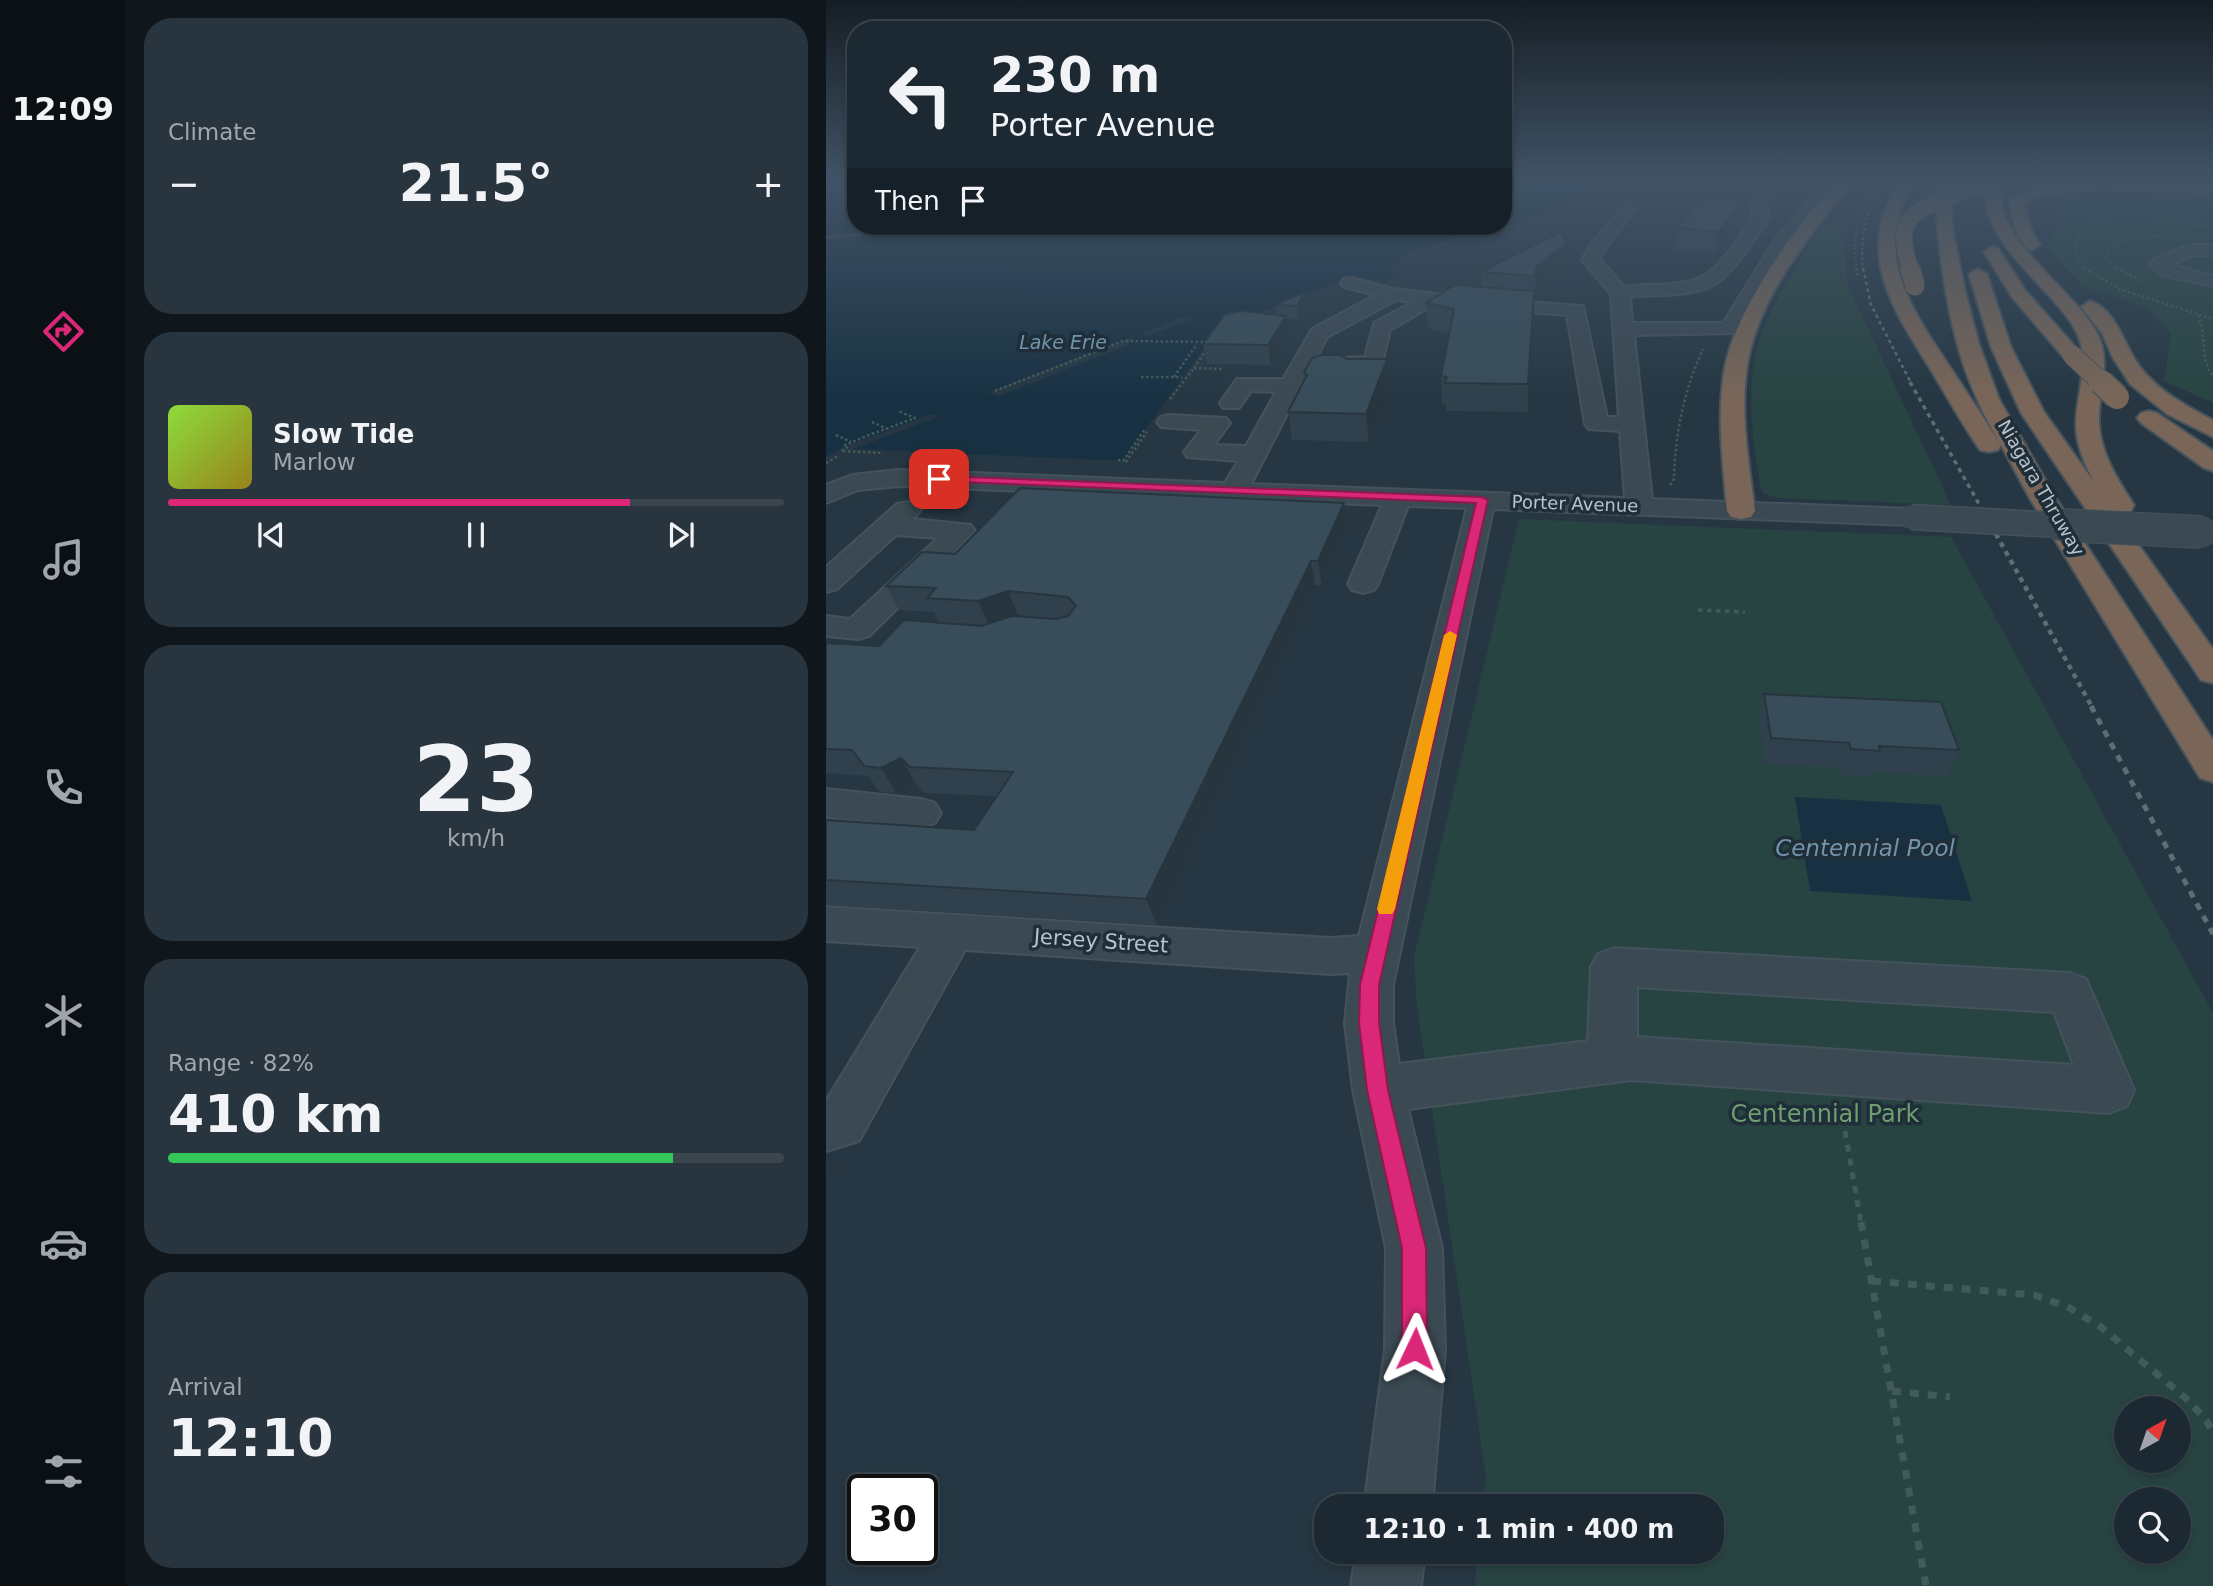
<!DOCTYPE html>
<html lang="en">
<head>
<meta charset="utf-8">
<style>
  :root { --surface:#1c2932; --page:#29353e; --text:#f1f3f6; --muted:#a0a6ac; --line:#3a454d; --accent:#db2777 }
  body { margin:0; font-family:"DejaVu Sans",sans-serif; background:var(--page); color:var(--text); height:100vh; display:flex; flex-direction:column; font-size:26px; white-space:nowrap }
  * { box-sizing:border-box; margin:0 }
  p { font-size:23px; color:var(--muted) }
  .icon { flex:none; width:38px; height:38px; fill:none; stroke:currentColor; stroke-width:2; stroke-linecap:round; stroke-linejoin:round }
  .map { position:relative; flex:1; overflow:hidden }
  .sheet { display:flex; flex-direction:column; gap:18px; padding:18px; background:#0f171c; width:700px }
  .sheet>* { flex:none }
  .banner { position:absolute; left:21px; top:21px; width:665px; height:214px; border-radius:28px; box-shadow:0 4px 10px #0003,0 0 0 2px var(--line); background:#1c2932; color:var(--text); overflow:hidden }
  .needle { width:46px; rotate:40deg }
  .buttons { position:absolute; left:1288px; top:1396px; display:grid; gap:14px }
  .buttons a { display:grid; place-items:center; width:77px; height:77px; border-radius:50%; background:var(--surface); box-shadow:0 4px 10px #0003,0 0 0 2px var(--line); font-size:35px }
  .speed { position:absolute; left:21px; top:1474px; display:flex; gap:14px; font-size:35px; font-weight:700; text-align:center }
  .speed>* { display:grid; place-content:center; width:91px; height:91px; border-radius:50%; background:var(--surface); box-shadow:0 4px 10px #0003,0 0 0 2px var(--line); line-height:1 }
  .speed .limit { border:4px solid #111; border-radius:10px; background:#fff; color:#111 }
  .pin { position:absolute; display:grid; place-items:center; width:60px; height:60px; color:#fff; margin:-30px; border-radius:14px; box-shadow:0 4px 10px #0006 }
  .me { position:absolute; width:77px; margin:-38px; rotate:2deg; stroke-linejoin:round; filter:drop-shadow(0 0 5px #0008) }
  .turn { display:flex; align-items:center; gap:24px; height:147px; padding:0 28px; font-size:32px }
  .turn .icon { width:91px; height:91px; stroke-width:2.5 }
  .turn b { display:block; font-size:49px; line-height:60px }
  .then { display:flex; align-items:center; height:66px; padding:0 28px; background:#0003; gap:14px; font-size:26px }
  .big { font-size:52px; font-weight:600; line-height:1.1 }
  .sheet .tile { flex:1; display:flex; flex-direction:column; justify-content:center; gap:10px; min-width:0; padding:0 24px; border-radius:28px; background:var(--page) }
  .sheet .dial { align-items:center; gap:0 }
  .dial b { font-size:91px; line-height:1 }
  .song { display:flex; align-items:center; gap:21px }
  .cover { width:84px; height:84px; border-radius:10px; background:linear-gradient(135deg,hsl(90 70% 55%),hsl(50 70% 35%)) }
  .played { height:7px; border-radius:4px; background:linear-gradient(90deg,var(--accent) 75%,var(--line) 75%) }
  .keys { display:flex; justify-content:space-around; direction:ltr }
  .heat { display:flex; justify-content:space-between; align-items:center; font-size:38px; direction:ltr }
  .charge { height:10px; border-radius:5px; background:linear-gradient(90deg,#34c759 82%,var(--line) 0) }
  .trip { position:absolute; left:488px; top:1494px; width:410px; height:70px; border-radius:28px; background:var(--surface); box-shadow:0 4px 10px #0003,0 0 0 2px var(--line); font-weight:600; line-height:70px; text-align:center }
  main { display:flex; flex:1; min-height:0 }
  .tabs { display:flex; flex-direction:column; width:126px; justify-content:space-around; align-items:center; background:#0b1014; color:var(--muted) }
  .tabs .icon { width:49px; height:49px }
  .tabs .on { color:var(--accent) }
  .tabs b { font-size:32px; color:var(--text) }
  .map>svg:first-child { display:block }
</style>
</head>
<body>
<main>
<nav class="tabs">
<b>12:09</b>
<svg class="icon on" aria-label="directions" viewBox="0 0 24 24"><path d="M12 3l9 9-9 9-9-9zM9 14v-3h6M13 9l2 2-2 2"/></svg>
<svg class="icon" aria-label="music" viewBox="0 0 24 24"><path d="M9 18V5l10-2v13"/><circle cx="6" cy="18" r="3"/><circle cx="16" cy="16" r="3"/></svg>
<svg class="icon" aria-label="phone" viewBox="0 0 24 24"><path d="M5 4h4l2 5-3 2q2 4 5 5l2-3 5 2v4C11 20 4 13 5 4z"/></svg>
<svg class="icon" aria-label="climate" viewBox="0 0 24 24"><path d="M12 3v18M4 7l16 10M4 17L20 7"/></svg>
<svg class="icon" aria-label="car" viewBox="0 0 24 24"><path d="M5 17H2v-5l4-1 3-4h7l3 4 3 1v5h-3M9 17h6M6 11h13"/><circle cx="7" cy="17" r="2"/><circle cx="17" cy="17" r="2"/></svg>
<svg class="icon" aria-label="filters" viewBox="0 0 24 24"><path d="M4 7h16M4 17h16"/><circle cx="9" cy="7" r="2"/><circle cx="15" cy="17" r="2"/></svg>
</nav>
<section class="sheet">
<div class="tile"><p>Climate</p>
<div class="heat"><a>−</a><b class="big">21.5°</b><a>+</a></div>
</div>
<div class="tile">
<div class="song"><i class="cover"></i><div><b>Slow Tide</b><p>Marlow</p></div></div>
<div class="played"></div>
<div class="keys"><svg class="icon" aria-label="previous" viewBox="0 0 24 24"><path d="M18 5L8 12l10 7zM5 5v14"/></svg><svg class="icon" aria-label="pause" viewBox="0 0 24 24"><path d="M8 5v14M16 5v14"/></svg><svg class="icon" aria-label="next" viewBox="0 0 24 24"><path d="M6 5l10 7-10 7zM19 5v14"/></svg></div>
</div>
<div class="tile dial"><b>23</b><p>km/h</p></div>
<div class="tile"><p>Range · 82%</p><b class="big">410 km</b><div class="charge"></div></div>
<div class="tile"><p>Arrival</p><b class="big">12:10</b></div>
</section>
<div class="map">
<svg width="1387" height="1586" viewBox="0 0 1387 1586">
  <rect width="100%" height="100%" fill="#263743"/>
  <!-- green -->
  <g fill="#284442" fill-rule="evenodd">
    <path d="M1239,191L1387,194V403L1338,381L1345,333L1322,308L1257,286L1222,250Z"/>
    <path d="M1004,225L1022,229L1019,248L1022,286L1125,505L952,498L937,493L935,489C926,439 918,381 936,332C950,297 972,265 991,232L995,226Z"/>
    <path d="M693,519L1125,537L1387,1013V1586H649L652,1552H886V1507H657L660,1477L591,1007L588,957ZM1300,1409H1353V1461H1300ZM1300,1500H1353V1552H1300Z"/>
  </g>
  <!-- water -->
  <g fill="#183142">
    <path d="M0,179H30V226H677V179H810L749,195L760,197L683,226L646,233L580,254L563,271L568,278L559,282L527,275L390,331L297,461L27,449L111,417L106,414L17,447L0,457Z"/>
    <path d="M969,797L1115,805L1146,901L984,891Z"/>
  </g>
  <!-- pier -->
  <g fill="#263743">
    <path d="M156,226L86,232L0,240V235L89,227Z"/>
    <path d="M360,316L369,318L322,336L315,334L306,338L302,345L172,396L162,392Z"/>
    <path d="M106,414L112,417L27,449H14Z"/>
  </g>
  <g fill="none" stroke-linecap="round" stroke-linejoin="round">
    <defs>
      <g id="minor">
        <path d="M1002,179H1017L962,245L910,333L808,335L826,499L1085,509L1095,511L1099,517L1095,523L1085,525L667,509L567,985V1023L573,1064L762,1041L765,967L772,954L788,948L1244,973L1260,979L1308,1090L1301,1106L1283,1113L805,1080L582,1109L616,1248L619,1349L606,1507H538L559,1349L560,1248L527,1090L519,1023L524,973L504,974L139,950L33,1141L0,1151V1101L94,947L0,941V907L504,938L533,936L641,508L582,506L552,584L548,590L537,593L526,590L522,584L556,505L72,486L32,490L0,503V485L26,475L72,470L399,483L412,461L361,457L358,452L375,430L335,427L331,422L335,417L343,415L400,418L404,423L388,445L420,446L450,392L425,391L413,408H397L394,403L411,379H457L486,329L550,295L518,287L515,283L518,279L524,278L567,289L648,298L757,306L781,417H793L785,294L756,260L766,243L799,205H809L811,208L780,247L774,259L798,287C821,283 847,287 869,280C894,272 912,236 928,217L925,205L932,195H942L944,198L939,205L944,217C930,237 906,277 884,287C860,297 830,294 804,297L806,323H897L949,240ZM570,300L587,302L548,323L539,357L490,359L487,364L490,369L555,367L564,330L607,305L741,315L759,424L763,429L794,431L799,498L425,484L501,337ZM811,987L1228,1012L1248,1065L811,1037Z"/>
        <path d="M1363,245H1387V255H1366L1345,265L1387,276V286L1335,275L1324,264L1327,260Z"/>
        <path d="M81,502L91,504L95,510L87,519L145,525L149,531L43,636L32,639L0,636V616L24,619L112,538L70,535L11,589L0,592V567L71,504Z"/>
        <path d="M0,789L95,799L109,803L115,813L109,823L95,827L0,817Z"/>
        <path d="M530,1552H599L595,1586H525Z"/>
      </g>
      <g id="highway">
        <path d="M1013,179H1028C986,233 931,297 921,367C914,415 923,464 929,511L925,517L915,519L905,517L901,511C897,464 890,413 899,366C912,306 971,223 1013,179Z"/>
        <path d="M1075,179H1089C1047,248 1079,299 1118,358C1137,386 1156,415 1174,444C1167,430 1158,416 1152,401C1121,336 1112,250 1108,179H1122L1127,231L1139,291L1153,344L1173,399L1229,497L1387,740V782L1374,778L1203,497L1175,445L1172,450L1163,452L1154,450C1136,424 1120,395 1103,367C1064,304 1028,251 1075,179Z"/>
        <path d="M1163,179H1177C1159,235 1248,288 1271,333C1286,361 1272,392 1273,422C1274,453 1292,480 1308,505L1305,511L1289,512L1387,649V683L1375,680L1195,413L1165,347L1143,274L1152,269L1161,274L1185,347L1218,412L1268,482C1258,463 1249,443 1250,421C1251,391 1265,360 1250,331C1228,288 1142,235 1163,179Z"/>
        <path d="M1263,182L1387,185V193C1346,192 1227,181 1198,203L1206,232L1214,245L1206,250L1200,248L1190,232L1183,202L1185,199L1209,187Z"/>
        <path d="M1166,247L1172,248L1199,290L1253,351L1256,355L1253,359H1239L1186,297L1158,252Z"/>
        <path d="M1264,301C1286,307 1297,338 1307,356C1323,386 1358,405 1387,420V437L1341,414L1304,384L1287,358L1276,333L1255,307Z"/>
        <path d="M1323,411L1331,413L1387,451V471L1378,468L1315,423L1311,418L1315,413Z"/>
      </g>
    </defs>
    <!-- minor casing -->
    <use href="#minor" stroke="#44525c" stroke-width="4"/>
    <!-- highway casing -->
    <use href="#highway" stroke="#45535d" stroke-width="4"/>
    <!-- path-far4 -->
    <g stroke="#425b59" stroke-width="2" stroke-dasharray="2 2" stroke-linecap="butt">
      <path d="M862,179L878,181"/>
      <path d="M766,190L786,184"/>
      <path d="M812,190L852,193L847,179"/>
      <path d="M1319,209L1351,234"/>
      <path d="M1339,223L1387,225"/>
      <path d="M0,237L125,226"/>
      <path d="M1031,270C1025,235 1033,209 1053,180"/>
      <path d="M1260,270C1246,256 1247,246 1254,229L1295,212L1320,209"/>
      <path d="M1292,270L1279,258L1284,247L1302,239L1340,235"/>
    </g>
    <!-- path-far3 -->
    <g stroke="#425b59" stroke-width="2.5" stroke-dasharray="2.5 2.5" stroke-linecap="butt">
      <path d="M1030,268L1032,278"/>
      <path d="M1258,268L1293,289L1387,319"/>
      <path d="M1290,268L1315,281"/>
      <path d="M1372,315C1381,335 1373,358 1387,376"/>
      <path d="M368,368L381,349"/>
      <path d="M368,368L398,369"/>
      <path d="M315,377H356"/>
      <path d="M348,377L371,344"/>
      <path d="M169,391L297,341L381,342"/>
      <path d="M344,399L368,368"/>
      <path d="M46,422L61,429"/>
      <path d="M48,433L19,445L22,447L15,451L57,453"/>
      <path d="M46,434L89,418L72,411"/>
      <path d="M10,435L25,442"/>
      <path d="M292,460L297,461L319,429"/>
      <path d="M300,462L321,432"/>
      <path d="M0,463L12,456"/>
      <path d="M844,485L848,479C849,434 858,390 877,349"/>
    </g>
    <!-- path-far2 -->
    <path stroke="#425b59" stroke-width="3.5" stroke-dasharray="4.5 4.5" stroke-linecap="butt" d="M872,610L919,612"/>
    <!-- path-far1 -->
    <path stroke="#425b59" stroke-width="5" stroke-dasharray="7 7" stroke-linecap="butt" d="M1019,1131L1035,1223"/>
    <!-- path -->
    <g stroke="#425b59" stroke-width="7" stroke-dasharray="9 9" stroke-linecap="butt">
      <path d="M1035,1222L1100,1586"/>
      <path d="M1046,1281L1208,1295L1242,1307L1275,1327L1363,1401L1382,1423L1387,1434"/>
      <path d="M1066,1391L1124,1397"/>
    </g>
    <!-- minor -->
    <use href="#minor" fill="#3b4952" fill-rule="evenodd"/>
    <!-- highway -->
    <use href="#highway" fill="#796658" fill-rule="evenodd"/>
    <!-- rail-far4 -->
    <path stroke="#5d6e79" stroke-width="2" stroke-dasharray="2.5 2.5" stroke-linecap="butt" d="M1037,270C1034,233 1040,210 1060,179"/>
    <!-- rail-far3 -->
    <path stroke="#5d6e79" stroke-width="2.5" stroke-dasharray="3.5 3.5" stroke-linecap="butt" d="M1037,268L1045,305L1085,383"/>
    <!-- rail-far2 -->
    <path stroke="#5d6e79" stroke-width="3.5" stroke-dasharray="4.5 4.5" stroke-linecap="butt" d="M1084,382L1166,527"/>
    <!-- rail-far1 -->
    <path stroke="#5d6e79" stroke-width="4.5" stroke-dasharray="5 5" stroke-linecap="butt" d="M1165,525L1266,707"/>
    <!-- rail -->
    <path stroke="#5d6e79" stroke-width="5" stroke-dasharray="7 7" stroke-linecap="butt" d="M1265,706L1387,934"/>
    <defs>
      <path id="minor-bridge-far1" d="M1085,517L1270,527"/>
      <path id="minor-bridge" d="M1236,525L1375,532"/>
      <path id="highway-bridge-far2" d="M1084,270C1081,257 1075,239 1080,226C1088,202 1156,186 1179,179"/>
      <g id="highway-bridge-far1">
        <path d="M1084,268L1089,286"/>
        <path d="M1246,355L1276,383"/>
      </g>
      <path id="highway-bridge" d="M1275,382L1291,397"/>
    </defs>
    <!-- minor-bridge-far1 casing -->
    <use href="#minor-bridge-far1" stroke="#44525c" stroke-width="27" stroke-linecap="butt"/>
    <!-- minor-bridge casing -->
    <use href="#minor-bridge" stroke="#44525c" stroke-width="34" stroke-linecap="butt"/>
    <!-- highway-bridge-far2 casing -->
    <use href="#highway-bridge-far2" stroke="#45535d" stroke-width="18" stroke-linecap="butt"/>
    <!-- highway-bridge-far1 casing -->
    <use href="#highway-bridge-far1" stroke="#45535d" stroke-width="21" stroke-linecap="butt"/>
    <!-- highway-bridge casing -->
    <use href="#highway-bridge" stroke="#45535d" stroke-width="27" stroke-linecap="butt"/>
    <!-- minor-bridge-far1 -->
    <use href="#minor-bridge-far1" stroke="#3b4952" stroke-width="24"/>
    <!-- minor-bridge -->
    <use href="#minor-bridge" stroke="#3b4952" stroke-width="32"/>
    <!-- highway-bridge-far2 -->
    <use href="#highway-bridge-far2" stroke="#796658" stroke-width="16"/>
    <!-- highway-bridge-far1 -->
    <use href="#highway-bridge-far1" stroke="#796658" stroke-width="19"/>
    <!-- highway-bridge -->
    <use href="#highway-bridge" stroke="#796658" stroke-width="24"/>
  </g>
  <!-- wall -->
  <g fill="#30414d" fill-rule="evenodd">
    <path d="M919,202L916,223L889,254L849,249L851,227Z"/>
    <path d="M740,265L709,290L702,412L620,411V404H616L615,376L624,333L602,328L600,303L655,287V272Z"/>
    <path d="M481,304L473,319L460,318L463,335L445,365L381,364L377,344L451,315L449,305Z"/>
    <path d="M478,372L564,386L543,442L466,440L462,412L479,380Z"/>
    <path d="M518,503L522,526L496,585H489L331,925L0,905V820L148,830L170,796L99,793L90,784L70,793L54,792L42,776L0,773V643L53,646L157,625L113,622L108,612L73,610L60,586L129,554ZM192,615L220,618L190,616Z"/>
    <path d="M938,694L1133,750L1122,776L1047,772L1046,777L1017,775L1015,768L939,764L933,719Z"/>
  </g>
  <!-- shaded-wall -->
  <g fill="#27353e">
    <path d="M919,202L916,223L889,254L892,232Z"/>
    <path d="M741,243L740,265L709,290V300L710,267Z"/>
    <path d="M708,291V315L702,412V384Z"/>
    <path d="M479,292L481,304L473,319L471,306Z"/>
    <path d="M460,316L463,335L445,365L442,345Z"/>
    <path d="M561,359L564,386L543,442L540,414Z"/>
    <path d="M518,503L522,526L496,585L492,561Z"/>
    <path d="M485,561L489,585L331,925L320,899Z"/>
    <path d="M182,591L192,615L163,625L152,601Z"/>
    <path d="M75,758L90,784L70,793L55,768Z"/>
    <path d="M0,1156L10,1166L0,1183Z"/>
  </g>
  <!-- building -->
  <g fill="#384c59" stroke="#27353e" stroke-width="2">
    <path d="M881,198L919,202L892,232L851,227Z"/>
    <path d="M734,232L741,243L710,267L709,276L655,272Z"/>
    <path d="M629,285L708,291L702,384L619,383L621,377L615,376L628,309L600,303Z"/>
    <path d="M479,292L471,306L449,305Z"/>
    <path d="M417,311L460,316L442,345L377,344L399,314Z"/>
    <path d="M495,355H513L522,359H561L540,414L462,412L481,375L478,372L486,358Z"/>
    <path d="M194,488L518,503L492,561H485L320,899L0,880V820L148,830L187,772L84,767L75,758L55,768L38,766L26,750L0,749V643L53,646L78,620L155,626L186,616L230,619L242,616L250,606L242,597L182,591L152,601L101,598L110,588L60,586L96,552L129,554Z"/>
    <path d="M938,694L1115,702L1133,750L1053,746L1054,751L1025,749L1023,743L945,738Z"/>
  </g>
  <!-- sky -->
  <linearGradient id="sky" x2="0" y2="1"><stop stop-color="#151e25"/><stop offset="0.45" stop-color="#415366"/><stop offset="1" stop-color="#415366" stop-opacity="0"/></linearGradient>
  <rect width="1387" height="401" fill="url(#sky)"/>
  <!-- route -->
  <path fill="#db2777" stroke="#8e194d" stroke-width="2" d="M113,476L656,497L662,500L553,985V1023L562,1090L600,1248L601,1349L598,1358L589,1362L580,1358L576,1349V1248L541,1090L533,1023L534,985L650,503L109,481L108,479Z"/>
  <!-- slow -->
  <path fill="#f59e0b" d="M624,631L631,635L569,909L566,914H553L551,909L618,635Z"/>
  <g text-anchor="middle" stroke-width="7" stroke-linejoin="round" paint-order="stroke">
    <!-- far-street labels -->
    <g font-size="18" fill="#b8c3cc" stroke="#1f2e38">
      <text transform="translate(1215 488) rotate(60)" y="6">Niagara Thruway</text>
      <text transform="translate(749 504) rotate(2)" y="6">Porter Avenue</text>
    </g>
    <!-- far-water labels -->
    <g font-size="19" font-style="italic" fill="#7194ab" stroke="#1f2e38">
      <text x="237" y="349">Lake Erie</text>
    </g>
    <!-- street labels -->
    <g font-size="21" fill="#b8c3cc" stroke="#1f2e38">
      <text transform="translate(275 941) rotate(4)" y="7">Jersey Street</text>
    </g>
    <!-- water labels -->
    <g font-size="23" font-style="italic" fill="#7194ab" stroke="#1f2e38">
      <text x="1039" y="856">Centennial Pool</text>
    </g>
    <!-- near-park labels -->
    <g font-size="24" fill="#6f9e71" stroke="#1f2e38">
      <text x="999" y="1122">Centennial Park</text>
    </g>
  </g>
</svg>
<div class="buttons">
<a><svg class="needle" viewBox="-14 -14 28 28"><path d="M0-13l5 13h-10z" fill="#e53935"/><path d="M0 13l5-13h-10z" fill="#a0a6ac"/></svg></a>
<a><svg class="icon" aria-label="search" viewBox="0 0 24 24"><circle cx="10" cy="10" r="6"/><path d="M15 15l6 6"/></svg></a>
</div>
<div class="speed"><div class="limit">30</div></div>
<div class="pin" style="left:113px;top:479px;background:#d93025"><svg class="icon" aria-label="arrive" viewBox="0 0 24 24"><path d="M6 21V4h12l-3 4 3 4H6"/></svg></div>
<svg class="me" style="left:589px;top:1349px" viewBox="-20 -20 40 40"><path d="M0-17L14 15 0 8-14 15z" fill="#db2777" stroke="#fff" stroke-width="4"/></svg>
<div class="trip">12:10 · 1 min · 400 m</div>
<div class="banner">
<div class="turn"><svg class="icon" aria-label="left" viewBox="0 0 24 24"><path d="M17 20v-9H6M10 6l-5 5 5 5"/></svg><div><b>230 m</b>Porter Avenue</div></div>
<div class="then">Then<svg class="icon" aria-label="arrive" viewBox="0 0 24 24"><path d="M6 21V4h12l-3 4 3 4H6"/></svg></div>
</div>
</div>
</main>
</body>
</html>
